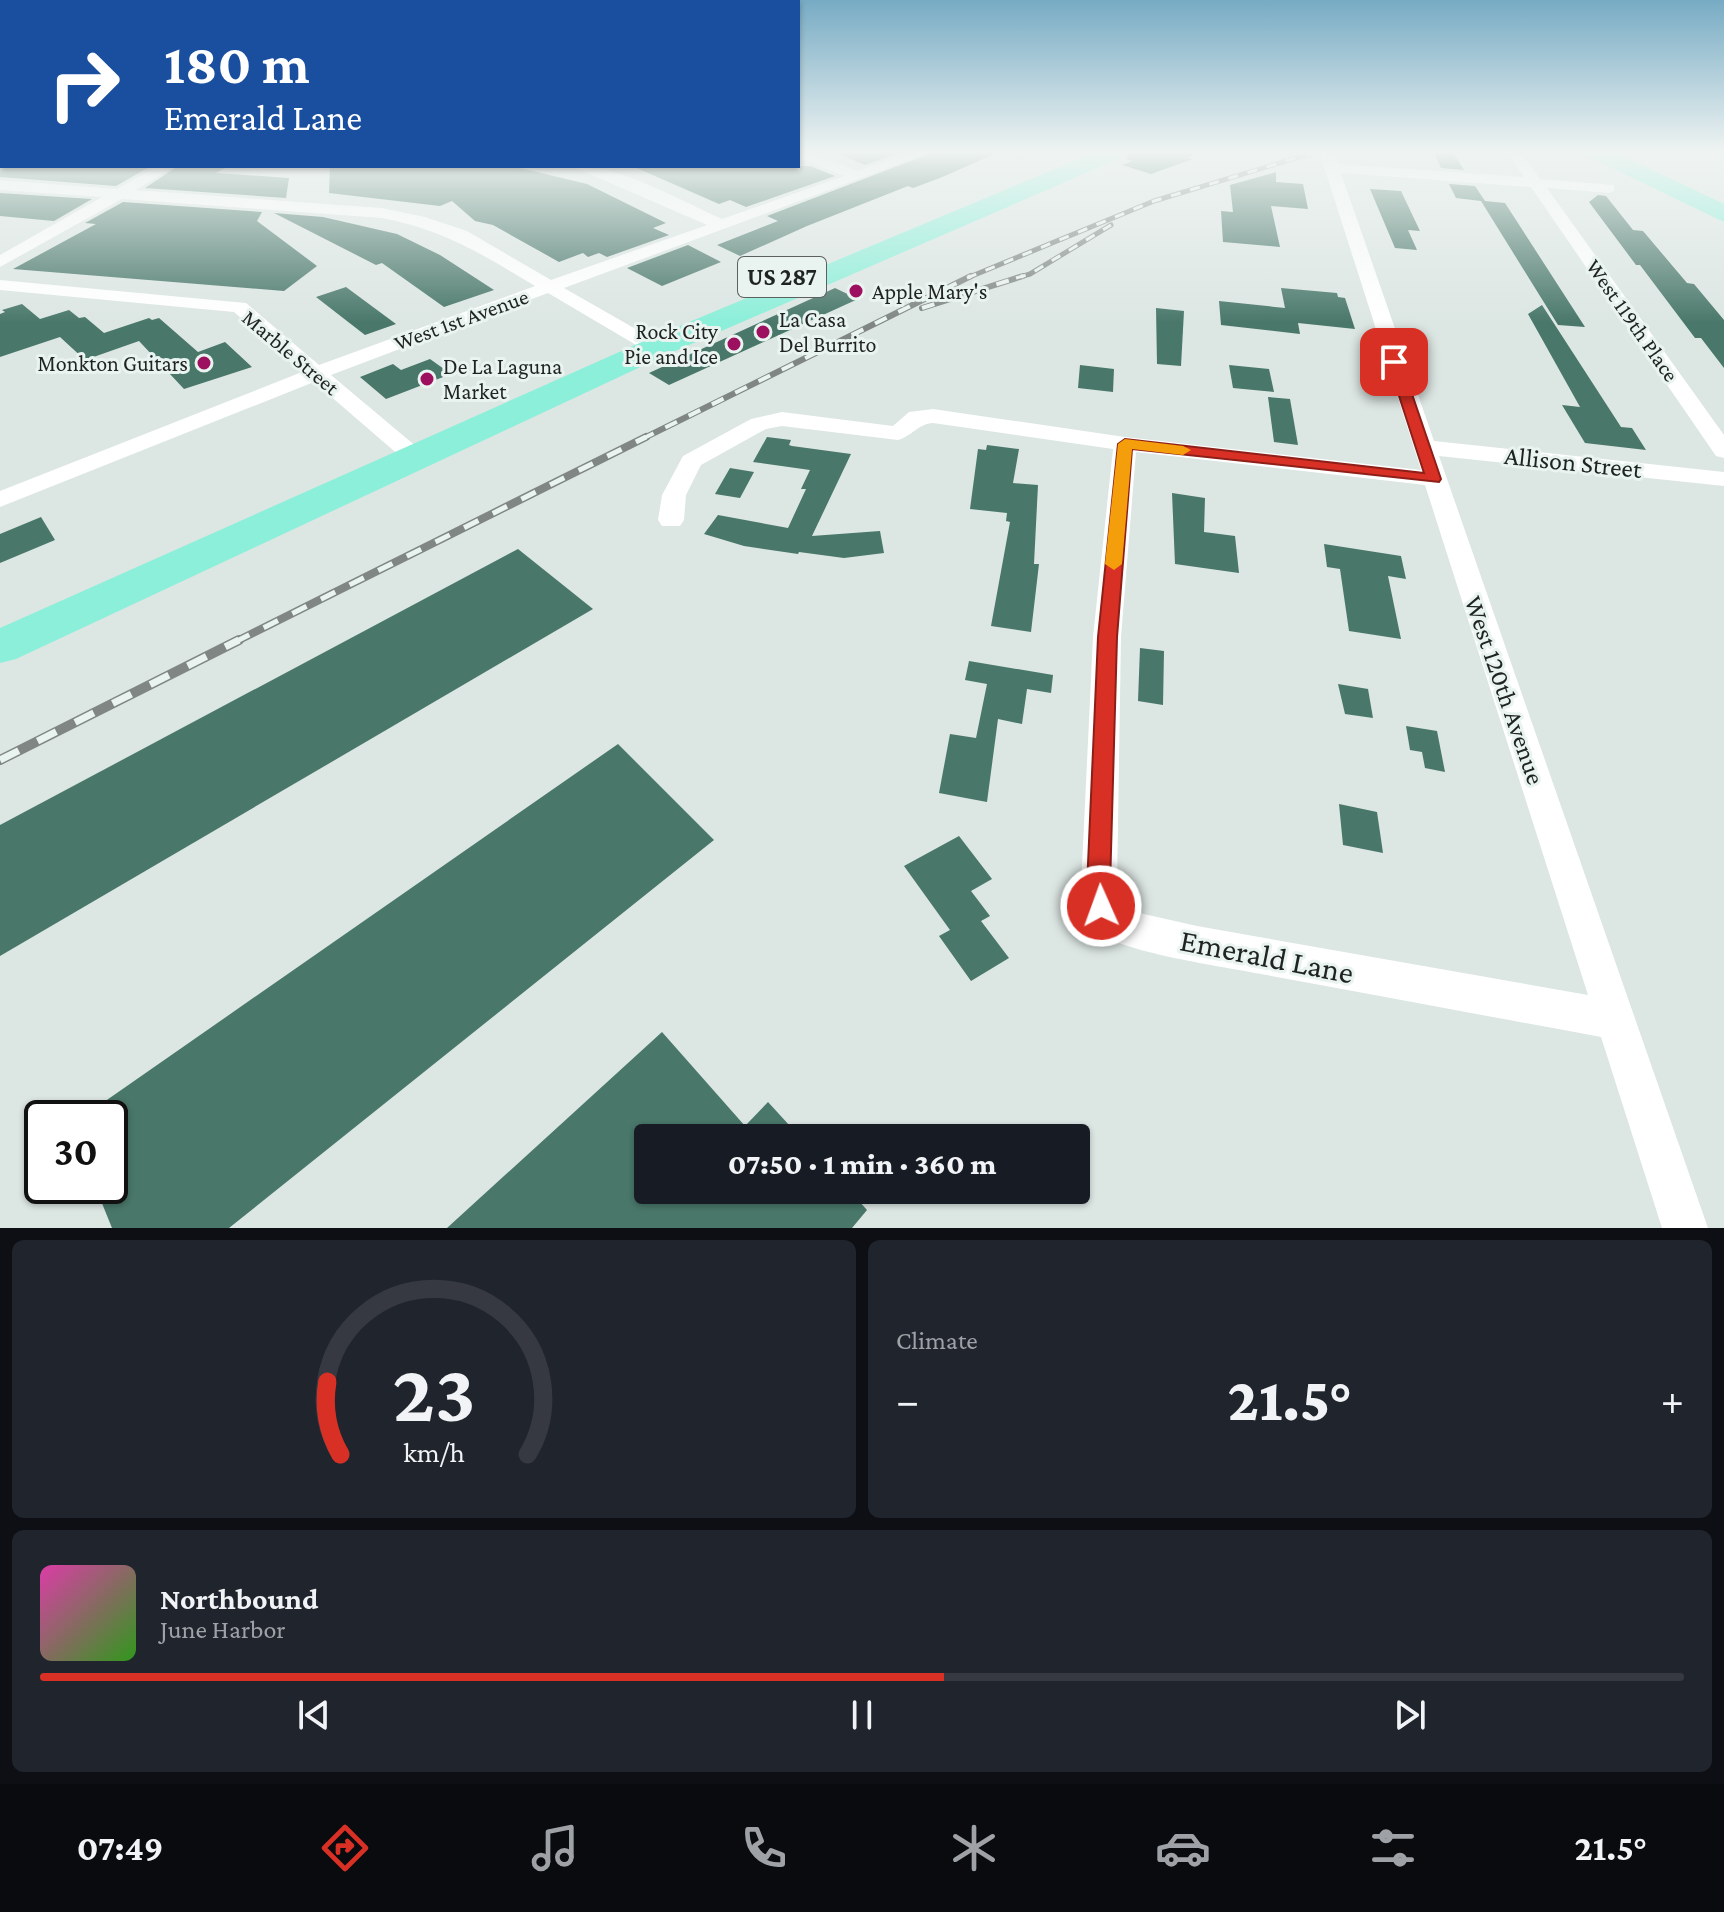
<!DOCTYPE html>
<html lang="en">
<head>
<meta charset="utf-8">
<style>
  :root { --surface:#171b24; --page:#20242c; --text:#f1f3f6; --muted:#9ea1a6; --line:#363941; --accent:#d93025 }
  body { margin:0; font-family:"Crimson Pro",serif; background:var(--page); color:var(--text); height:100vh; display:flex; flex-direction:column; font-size:30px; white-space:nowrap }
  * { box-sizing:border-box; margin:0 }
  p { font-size:26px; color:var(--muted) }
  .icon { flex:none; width:44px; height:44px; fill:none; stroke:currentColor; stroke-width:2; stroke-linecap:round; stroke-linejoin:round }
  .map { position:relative; height:1228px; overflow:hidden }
  .drawer { display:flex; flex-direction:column; gap:12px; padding:12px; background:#0d0f14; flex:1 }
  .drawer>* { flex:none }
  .hud { position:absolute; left:0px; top:0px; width:800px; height:168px; box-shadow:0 2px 6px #0004; background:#1a4fa0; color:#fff; overflow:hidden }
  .speed { position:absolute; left:24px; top:1100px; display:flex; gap:16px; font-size:40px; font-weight:700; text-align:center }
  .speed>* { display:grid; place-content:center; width:104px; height:104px; border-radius:50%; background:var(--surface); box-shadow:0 2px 6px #0004; line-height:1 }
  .speed .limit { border:4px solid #111; border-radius:12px; background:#fff; color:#111 }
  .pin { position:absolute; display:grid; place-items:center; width:68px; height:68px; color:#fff; margin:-34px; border-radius:16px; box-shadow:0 4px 12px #0006 }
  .me { position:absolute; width:88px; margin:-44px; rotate:358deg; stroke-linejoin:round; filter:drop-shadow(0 0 6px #0008) }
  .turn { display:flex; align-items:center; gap:28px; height:168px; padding:0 32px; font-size:36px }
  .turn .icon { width:104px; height:104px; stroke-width:2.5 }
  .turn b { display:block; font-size:56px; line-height:68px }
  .big { font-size:60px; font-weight:800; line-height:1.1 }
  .drawer .card { flex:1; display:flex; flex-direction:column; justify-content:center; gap:12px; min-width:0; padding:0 28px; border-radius:12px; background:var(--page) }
  .drawer .dial { align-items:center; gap:0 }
  .dial svg { height:208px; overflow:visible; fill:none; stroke:var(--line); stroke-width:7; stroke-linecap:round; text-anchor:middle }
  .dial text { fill:var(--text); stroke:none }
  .song { display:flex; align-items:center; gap:24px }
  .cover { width:96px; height:96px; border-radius:12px; background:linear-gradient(135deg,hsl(320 70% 55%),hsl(110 70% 35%)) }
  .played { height:8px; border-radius:4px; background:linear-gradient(90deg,var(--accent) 55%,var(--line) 55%) }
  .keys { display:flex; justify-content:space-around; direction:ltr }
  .heat { display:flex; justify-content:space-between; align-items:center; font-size:44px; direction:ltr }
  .drawer .tiles { flex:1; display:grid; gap:12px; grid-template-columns:1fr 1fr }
  .card:last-child { grid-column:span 2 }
  .trip { position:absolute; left:634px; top:1124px; width:456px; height:80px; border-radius:8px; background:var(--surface); box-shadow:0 2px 6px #0004; font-weight:800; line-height:80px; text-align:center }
  .tab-bar { display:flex; height:128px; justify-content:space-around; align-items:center; background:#090b0e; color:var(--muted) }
  .tab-bar .icon { width:56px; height:56px }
  .tab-bar .active { color:var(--accent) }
  .tab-bar b { font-size:36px; color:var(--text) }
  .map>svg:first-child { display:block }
</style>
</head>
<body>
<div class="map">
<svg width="1724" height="1228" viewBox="0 0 1724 1228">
  <rect width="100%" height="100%" fill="#dce6e3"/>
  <!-- building -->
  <g fill="#49776a">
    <path d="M832,151H905L865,165Z"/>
    <path d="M937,151L997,153L940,178L913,188L908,186L807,226L740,256L717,245L778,221L767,216Z"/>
    <path d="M1131,151H1202L1187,158L1193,159L1151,174L1122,165L1132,161L1126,159Z"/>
    <path d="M1433,151H1452L1464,170L1441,168Z"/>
    <path d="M0,166H151L116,186L0,177Z"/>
    <path d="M178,166H229L216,173L289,178L286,198L145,188Z"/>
    <path d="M330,166H509L533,171L587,184L666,223L653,228L669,235L607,257L599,253L588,257L583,253L559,262L493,225L475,221L452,201L440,206L329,193Z"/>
    <path d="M632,166H810L835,176L746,207L730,200L719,204Z"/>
    <path d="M1276,172V182L1303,184L1308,209L1271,206L1280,247L1223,242L1221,211L1233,212L1230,185Z"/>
    <path d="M1449,184L1475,186L1485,201L1505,203L1585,327L1558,325L1481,201L1456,198Z"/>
    <path d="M1370,189L1401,191L1420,231L1408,230L1417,250L1395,248Z"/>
    <path d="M0,193L92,199L54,221L0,216Z"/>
    <path d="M1598,195L1606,196L1633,230L1643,231L1687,283L1694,284L1724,320V368L1701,338H1695L1640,265H1636L1589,202Z"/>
    <path d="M123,202L262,212L257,221L317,266L284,291L13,269L96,224L85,223Z"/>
    <path d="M274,213L323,217L397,234L440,255L494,290L444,307L382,263L376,265Z"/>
    <path d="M688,245L721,262L662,286L627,268Z"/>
    <path d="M346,287L396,324L365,335L316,297Z"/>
    <path d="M835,288L858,299L669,385L649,373Z"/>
    <path d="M1281,288L1337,293L1338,297L1345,298L1355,329L1298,323L1300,334L1221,325L1219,301L1285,308Z"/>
    <path d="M22,304L40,319L69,310L79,318L85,317L104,333L149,318L152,320L159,318L198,352L225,342L252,367L184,389L139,341L85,360L60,337L0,357V314L5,312L2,310Z"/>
    <path d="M1542,305L1621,427L1632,428L1646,450L1585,443L1562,405L1580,407L1528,314Z"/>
    <path d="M1156,308L1184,311L1181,366L1157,364Z"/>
    <path d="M430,359L451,374L386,399L360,377L393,364L401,370Z"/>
    <path d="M1080,365L1114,369L1113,392L1078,388Z"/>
    <path d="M1229,365L1269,369L1274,392L1233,388Z"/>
    <path d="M1268,397L1290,399L1298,445L1274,442Z"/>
    <path d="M767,437L791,440L789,445L792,446L851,454L812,536L880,531L884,553L844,558L799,552L798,554L744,546L704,534L718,515L788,528L806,489H801L810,470L753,462Z"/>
    <path d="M987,445L1019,449L1013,483L1038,485L1034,564H1039L1031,632L991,626L1010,522L1006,521L1007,513L970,509L978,449L986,450Z"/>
    <path d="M730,468L754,472L740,498L715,494Z"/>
    <path d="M1172,493L1205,498L1204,532L1235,536L1239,573L1175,564Z"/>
    <path d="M41,517L55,540L0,563V534Z"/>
    <path d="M1324,544L1401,556L1406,579L1388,576L1401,639L1349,631L1340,569L1327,567Z"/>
    <path d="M518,549L593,609L0,956V825Z"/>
    <path d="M1140,648L1164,651L1163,705L1138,701Z"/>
    <path d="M969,661L1053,675L1051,693L1027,689L1022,724L998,719L987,802L939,793L950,734L976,738L987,684L965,680Z"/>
    <path d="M1338,684L1368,689L1373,718L1345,714Z"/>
    <path d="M1406,726L1437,731L1445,772L1425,768L1422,752L1410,750Z"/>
    <path d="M618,744L714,840L229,1228H112L95,1186H110V1118H81Z"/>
    <path d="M1339,804L1377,812L1383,853L1343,845Z"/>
    <path d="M959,836L992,879L971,891L990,916L981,921L1009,958L971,981L939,936L950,930L904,866Z"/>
    <path d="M662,1032L745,1126L768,1102L801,1138H648V1190H849L867,1210L852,1228H447Z"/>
  </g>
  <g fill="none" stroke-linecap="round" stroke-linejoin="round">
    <!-- street -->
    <g fill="#fff" fill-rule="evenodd">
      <path d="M798,151H806L858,171L914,151H934L564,288L662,344L665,348L662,352H648L548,293L331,375L424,453L428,458L424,463H408L314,382L0,507V491L302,372L234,312L0,290V280L246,303L319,365L535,286C482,254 444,230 382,218L122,199L0,267V255L102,197L0,190V180L117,189L157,166H175L136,190L382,208L425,217L467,231L551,280L707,225L571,166C623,166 675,198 722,219L844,176L798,158Z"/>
      <path d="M1319,151H1333L1338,164L1524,177L1506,151H1520L1540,179L1614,185V191L1609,193L1547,188L1724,435V458L1716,456L1531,187L1341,173L1434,441L1724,472V486L1439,456L1708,1228H1662L1601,1037C1486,1016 1370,994 1255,973C1219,966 1130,953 1102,935C1086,925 1082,904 1081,887L1093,637L1113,449L933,423C918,424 912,436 898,440L782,426L766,429L701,465L686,495L684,520L680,526H662L658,520L662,495L683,456L751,419L782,412L893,426L909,412L933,409L1125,437L1421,470ZM1136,452L1425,485L1588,995L1197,926L1126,910L1119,903L1117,887L1121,637Z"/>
    </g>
    <!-- primary -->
    <g fill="#8cefd9" fill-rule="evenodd">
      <path d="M1098,151H1128L1125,156L666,355L16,659L0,663V628L644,341Z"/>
      <path d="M1584,151H1613L1724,204V222L1587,156Z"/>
    </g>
    <defs>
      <g id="rail-far3">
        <path d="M967,278L1154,201L1319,151"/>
        <path d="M1016,278L1030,274L1111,225"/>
      </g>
      <g id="rail-far2">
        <path d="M922,308L1023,276"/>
        <path d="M642,439L971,276"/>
      </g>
      <path id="rail-far1" d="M235,642L646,437"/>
      <path id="rail" d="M0,760L239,640"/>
    </defs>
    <!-- rail-far3 casing -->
    <use href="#rail-far3" stroke="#7f8684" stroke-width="5"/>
    <!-- rail-far2 casing -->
    <use href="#rail-far2" stroke="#7f8684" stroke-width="6"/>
    <!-- rail-far1 casing -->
    <use href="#rail-far1" stroke="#7f8684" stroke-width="8"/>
    <!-- rail casing -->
    <use href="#rail" stroke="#7f8684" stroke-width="10"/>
    <!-- rail-far3 -->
    <use href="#rail-far3" stroke="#e9f3f0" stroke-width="3" stroke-dasharray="10" stroke-linecap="butt"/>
    <!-- rail-far2 -->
    <use href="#rail-far2" stroke="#e9f3f0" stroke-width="4" stroke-dasharray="13" stroke-linecap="butt"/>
    <!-- rail-far1 -->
    <use href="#rail-far1" stroke="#e9f3f0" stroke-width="5" stroke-dasharray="16" stroke-linecap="butt"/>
    <!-- rail -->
    <use href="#rail" stroke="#e9f3f0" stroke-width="7" stroke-dasharray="21" stroke-linecap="butt"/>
  </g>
  <!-- sky -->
  <linearGradient id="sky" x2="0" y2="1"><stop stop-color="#77abc4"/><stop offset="0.47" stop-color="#eff4f2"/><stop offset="1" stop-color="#eff4f2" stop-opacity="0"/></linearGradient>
  <rect width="1724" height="323" fill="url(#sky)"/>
  <!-- route -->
  <path fill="#d93025" stroke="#8d1f18" stroke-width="2" d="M1394,358L1401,362L1441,479L1439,482L1132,449L1117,637L1110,887L1113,906L1109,914L1101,917L1092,914L1087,887L1098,637L1118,444L1125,439L1424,473L1388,362Z"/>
  <!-- slow -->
  <path fill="#f59e0b" d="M1125,439L1183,446L1191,450L1183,455L1132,449L1122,564L1114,570L1105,564L1118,444Z"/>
  <!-- markers -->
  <g fill="#9c105f" stroke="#e9f3f0" stroke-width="3">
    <circle cx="856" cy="291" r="8"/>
    <circle cx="763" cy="332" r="8"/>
    <circle cx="734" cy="344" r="8"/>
    <circle cx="204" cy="363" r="8"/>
    <circle cx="427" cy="379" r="8"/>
  </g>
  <g text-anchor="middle" stroke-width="6" stroke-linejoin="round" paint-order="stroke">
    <!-- far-poi labels -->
    <g font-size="22" fill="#1f2322" stroke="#e9f3f0" text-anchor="start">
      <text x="872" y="299">Apple Mary's</text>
      <text x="779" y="327">La Casa<tspan x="779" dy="25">Del Burrito</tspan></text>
      <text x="718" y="339" text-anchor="end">Rock City<tspan x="718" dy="25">Pie and Ice</tspan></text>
      <text x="188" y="371" text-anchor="end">Monkton Guitars</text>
      <text x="443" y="374">De La Laguna<tspan x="443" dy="25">Market</tspan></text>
    </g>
    <!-- far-street labels -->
    <g font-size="22" fill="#1f2322" stroke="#e9f3f0">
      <text transform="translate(461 319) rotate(-20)" y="8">West 1st Avenue</text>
      <text transform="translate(1633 320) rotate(55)" y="8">West 119th Place</text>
      <text transform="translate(291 352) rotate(40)" y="8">Marble Street</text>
    </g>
    <!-- shield labels -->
    <rect fill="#e9f3f0" stroke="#5c6160" stroke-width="2" x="738" y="257" width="88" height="40" rx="6"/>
    <g font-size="24" font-weight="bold" fill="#1f2322">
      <text x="782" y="285">US 287</text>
    </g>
    <!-- street labels -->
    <g font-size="26" fill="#1f2322" stroke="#e9f3f0">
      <text transform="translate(1573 462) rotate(6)" y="9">Allison Street</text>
      <text transform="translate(1505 690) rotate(71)" y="9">West 120th Avenue</text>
    </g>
    <!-- near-street labels -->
    <g font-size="32" fill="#1f2322" stroke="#e9f3f0">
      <text transform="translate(1267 956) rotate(11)" y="11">Emerald Lane</text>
    </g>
  </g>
</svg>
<div class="speed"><div class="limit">30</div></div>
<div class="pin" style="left:1394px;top:362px;background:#d93025"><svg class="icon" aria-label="arrive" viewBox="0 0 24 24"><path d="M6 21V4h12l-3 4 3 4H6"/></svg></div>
<svg class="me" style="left:1101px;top:906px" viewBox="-20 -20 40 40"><circle r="17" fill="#d93025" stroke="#fff" stroke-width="3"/><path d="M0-11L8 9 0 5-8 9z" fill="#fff"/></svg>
<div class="trip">07:50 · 1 min · 360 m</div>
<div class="hud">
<div class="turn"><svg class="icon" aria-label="right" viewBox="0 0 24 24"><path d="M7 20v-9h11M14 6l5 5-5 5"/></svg><div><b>180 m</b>Emerald Lane</div></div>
</div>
</div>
<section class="drawer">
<div class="tiles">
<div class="card dial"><svg viewBox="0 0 100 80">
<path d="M14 69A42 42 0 1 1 86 69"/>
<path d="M14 69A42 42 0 0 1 9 41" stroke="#d93025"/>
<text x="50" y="56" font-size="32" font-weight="700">23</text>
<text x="50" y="72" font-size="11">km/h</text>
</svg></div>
<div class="card"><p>Climate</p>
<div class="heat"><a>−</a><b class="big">21.5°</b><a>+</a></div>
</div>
<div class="card">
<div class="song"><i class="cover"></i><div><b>Northbound</b><p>June Harbor</p></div></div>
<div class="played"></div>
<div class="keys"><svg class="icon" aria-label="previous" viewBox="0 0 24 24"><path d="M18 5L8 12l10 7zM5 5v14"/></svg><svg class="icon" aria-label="pause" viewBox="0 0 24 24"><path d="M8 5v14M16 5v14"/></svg><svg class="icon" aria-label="next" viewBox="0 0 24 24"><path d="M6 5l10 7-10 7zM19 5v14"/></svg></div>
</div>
</div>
</section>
<nav class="tab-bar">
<b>07:49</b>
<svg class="icon active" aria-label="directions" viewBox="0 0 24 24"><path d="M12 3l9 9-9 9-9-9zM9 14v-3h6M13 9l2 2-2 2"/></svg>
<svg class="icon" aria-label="music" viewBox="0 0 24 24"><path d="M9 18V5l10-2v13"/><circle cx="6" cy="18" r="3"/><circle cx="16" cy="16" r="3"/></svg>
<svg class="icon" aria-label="phone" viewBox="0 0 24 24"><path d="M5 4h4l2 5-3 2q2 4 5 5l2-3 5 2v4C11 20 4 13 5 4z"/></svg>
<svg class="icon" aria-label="climate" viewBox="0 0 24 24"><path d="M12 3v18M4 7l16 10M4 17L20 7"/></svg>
<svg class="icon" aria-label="car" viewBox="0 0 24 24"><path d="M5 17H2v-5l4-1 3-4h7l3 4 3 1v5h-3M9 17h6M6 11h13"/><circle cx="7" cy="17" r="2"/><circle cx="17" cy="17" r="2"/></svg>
<svg class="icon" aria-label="filters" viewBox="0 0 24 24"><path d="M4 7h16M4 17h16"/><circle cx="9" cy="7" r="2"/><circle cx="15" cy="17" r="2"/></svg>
<b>21.5°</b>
</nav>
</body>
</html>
